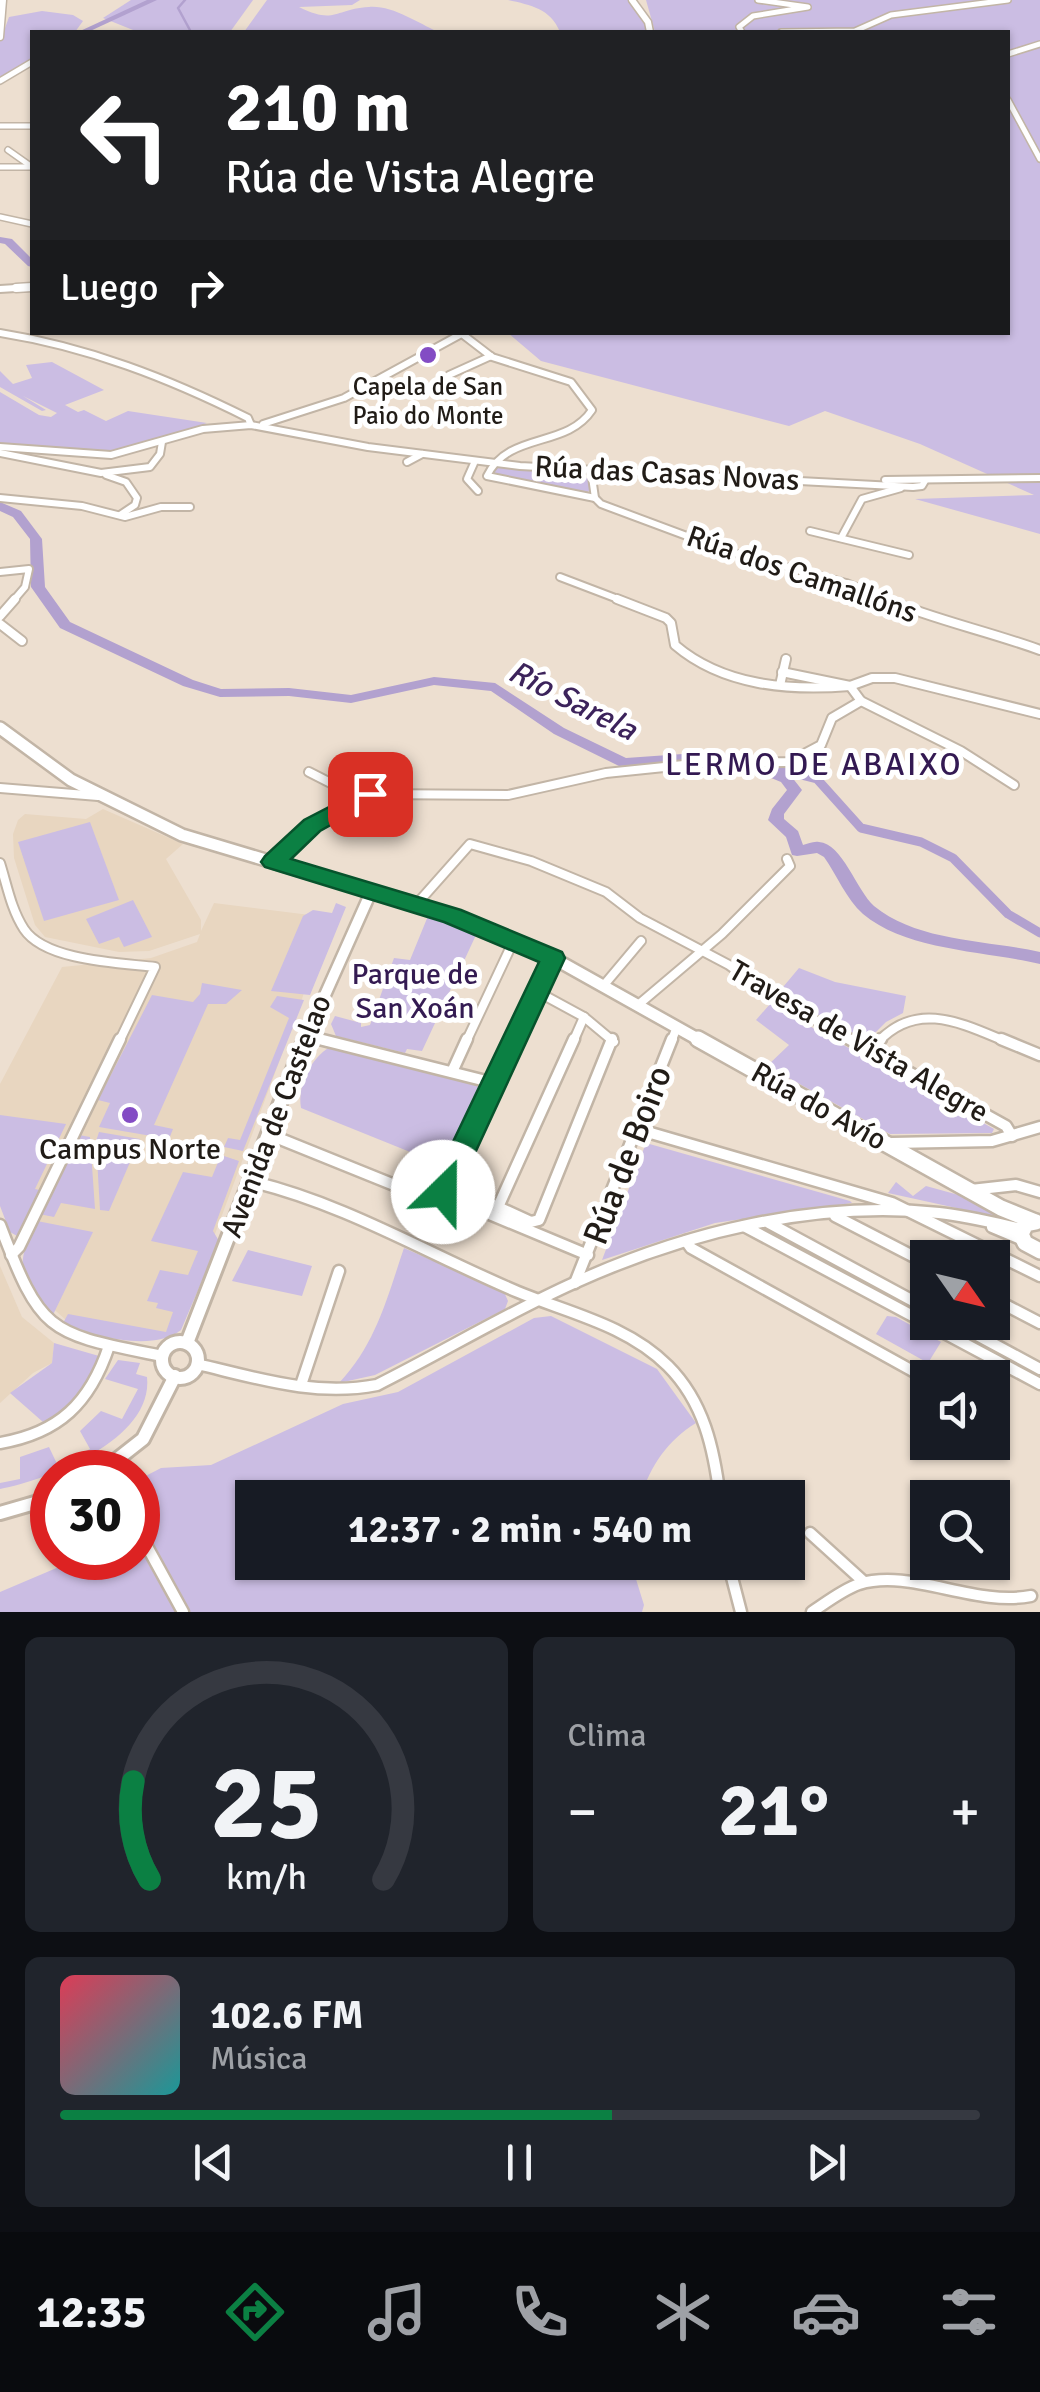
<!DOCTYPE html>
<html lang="es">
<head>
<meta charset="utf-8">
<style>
  :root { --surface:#171b24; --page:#20242c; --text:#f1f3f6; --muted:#9ea1a6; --line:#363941; --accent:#0b8043 }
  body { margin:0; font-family:Signika,sans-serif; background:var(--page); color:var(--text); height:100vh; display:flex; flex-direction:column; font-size:38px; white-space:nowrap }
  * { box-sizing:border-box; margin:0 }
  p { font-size:32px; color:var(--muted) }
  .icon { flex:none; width:55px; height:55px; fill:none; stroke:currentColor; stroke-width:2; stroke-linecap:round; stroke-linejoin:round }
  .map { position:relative; height:1612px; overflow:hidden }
  .drawer { display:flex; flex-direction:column; gap:25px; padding:25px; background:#0d0f14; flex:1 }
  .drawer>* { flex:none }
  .top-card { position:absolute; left:30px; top:30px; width:980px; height:305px; border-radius:0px; box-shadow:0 2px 8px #0004; background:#202124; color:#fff; overflow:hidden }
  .needle { width:65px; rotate:124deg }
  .fabs { position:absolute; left:910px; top:1240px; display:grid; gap:20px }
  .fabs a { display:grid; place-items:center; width:100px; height:100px; border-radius:0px; background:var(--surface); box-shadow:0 2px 8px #0004; font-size:50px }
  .speed { position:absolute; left:30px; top:1450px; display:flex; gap:20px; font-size:50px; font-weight:700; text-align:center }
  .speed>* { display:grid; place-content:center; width:130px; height:130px; border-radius:50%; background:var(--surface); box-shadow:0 2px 8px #0004; line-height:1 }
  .speed .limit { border:15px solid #d22; background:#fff; color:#111 }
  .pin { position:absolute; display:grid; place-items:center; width:85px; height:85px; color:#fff; margin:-42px; border-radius:20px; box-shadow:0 5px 15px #0006 }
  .me { position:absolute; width:110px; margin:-55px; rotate:23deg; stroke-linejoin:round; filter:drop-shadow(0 0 8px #0008) }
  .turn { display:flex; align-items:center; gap:35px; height:210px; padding:0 30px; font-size:45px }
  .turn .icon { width:130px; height:130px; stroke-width:2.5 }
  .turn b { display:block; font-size:70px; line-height:85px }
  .then { display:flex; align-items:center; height:95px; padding:0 30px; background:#0003; gap:20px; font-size:38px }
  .big { font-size:75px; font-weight:700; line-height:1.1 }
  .drawer .card { flex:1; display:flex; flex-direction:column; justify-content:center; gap:15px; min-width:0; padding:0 35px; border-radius:15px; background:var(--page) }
  .drawer .dial { align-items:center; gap:0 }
  .dial svg { height:260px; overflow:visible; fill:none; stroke:var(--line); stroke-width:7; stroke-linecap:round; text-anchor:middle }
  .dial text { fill:var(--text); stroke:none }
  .song { display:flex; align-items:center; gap:30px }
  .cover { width:120px; height:120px; border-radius:15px; background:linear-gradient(135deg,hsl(350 70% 55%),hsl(180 70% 35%)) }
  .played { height:10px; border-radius:5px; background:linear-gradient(90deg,var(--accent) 60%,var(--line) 60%) }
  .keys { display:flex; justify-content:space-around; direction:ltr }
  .heat { display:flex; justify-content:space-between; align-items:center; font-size:55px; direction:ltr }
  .drawer .tiles { flex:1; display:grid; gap:25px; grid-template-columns:1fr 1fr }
  .card:last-child { grid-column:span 2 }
  .trip { position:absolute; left:235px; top:1480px; width:570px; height:100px; border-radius:0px; background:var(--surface); box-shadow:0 2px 8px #0004; font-weight:700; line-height:100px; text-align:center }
  .dock { display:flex; height:160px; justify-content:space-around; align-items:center; background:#090b0e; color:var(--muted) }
  .dock .icon { width:70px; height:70px }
  .dock .active { color:var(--accent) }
  .dock b { font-size:45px; color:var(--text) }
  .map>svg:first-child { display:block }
</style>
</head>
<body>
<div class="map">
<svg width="1040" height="1612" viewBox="0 0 1040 1612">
  <rect width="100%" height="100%" fill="#eddfd0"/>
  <!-- built -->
  <g fill="#e8d6c0">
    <path d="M103,809L183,844L166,859L201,920V931L214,903L326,917L300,1006L181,1325L160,1338L67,1321L38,1295L0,1146V1084L62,967L151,958L197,942L200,934L149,951L119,952L45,937L35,925L14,858L13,834L18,820L25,814L86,819Z"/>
    <path d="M0,1266L22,1317L54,1343L52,1363L33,1373L0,1403Z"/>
  </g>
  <!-- green -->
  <g fill="#cbbde3">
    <path d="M131,0H253L230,32H138L103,18Z"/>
    <path d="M267,0H360L352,5L299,7C335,25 335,9 369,7C392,5 418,23 438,32H244Z"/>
    <path d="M508,0H629L645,22L646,32H560C551,9 531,5 508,0Z"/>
    <path d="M646,0H1040V534L915,499L1034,495L920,444L825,411L789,426L541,361L508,333L1008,332V32H655Z"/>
    <path d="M42,11L73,15L83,21L75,32H32V61L0,80V42L9,17Z"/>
    <path d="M52,362L104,390L65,405L78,412L84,410L106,421L128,411L207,423L121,451L0,444V392L39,415L51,417L57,413L23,396L46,410L42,411L0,387V371L13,384L32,378L26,365Z"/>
    <path d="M498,466L579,472L589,480L590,490L584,495L490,476Z"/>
    <path d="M90,822L119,900L44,921L18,842Z"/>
    <path d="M133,900L152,937L124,947L119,937L99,944L86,919Z"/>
    <path d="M336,903L346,907L310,995L271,991L303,916L313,910L332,913Z"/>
    <path d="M428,916L476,935L422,1051L407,1049L405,1053L336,1036L331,1024L335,1016L361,1023V1027L370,1025L394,958L410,960Z"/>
    <path d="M799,968L835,982L906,996L903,1013L886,1022L867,1041L778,993Z"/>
    <path d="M202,983L242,990L226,1004H208L154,1125L173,1129L169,1139L99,1127L110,1103L98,1100L152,995L193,1002L200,994Z"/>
    <path d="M277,996L304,1000L243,1151L224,1147L228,1138L240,1140L289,1018L270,1007Z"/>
    <path d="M770,1004L994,1129L992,1133L890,1134L767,1066L789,1045L756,1020Z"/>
    <path d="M330,1047L477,1084L481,1094L447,1159L430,1160L301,1108C297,1085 311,1058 330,1047Z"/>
    <path d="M0,1115L66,1124L35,1189L44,1191L17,1236L10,1232L0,1206Z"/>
    <path d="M99,1132L140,1139L109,1211L100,1210L96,1141Z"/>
    <path d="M79,1135L90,1137L95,1209L61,1203L54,1217L39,1214Z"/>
    <path d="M646,1143L850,1201L852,1203L715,1223L602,1260Z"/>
    <path d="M221,1155L239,1161L213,1231L219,1241L181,1330C154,1352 93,1337 63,1323L68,1314L166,1332L173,1312L156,1308L158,1303L147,1301L160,1270L188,1275L198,1251L151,1241L183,1172L212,1177Z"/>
    <path d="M896,1182L913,1196L926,1186L966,1197L1002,1218L888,1193Z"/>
    <path d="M37,1221L93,1232L51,1319C23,1275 11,1272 37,1221Z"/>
    <path d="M404,1248L504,1292L508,1301L505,1309L375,1375L339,1383C376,1344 387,1298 404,1248Z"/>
    <path d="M248,1250L312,1266L302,1296L232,1281Z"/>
    <path d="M551,1316L657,1369L696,1423C668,1440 650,1466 641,1497L252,1498V1562L631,1563L644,1605L642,1612H0V1592L80,1558H138V1480L161,1468L211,1465L343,1404L398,1392L534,1318Z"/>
    <path d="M887,1316L896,1317L941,1342L928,1363L876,1334Z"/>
    <path d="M54,1343L99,1356L83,1395L49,1422H43L10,1393L52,1363Z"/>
    <path d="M118,1360L140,1363L136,1374L147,1377C154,1440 47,1480 0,1489V1483L20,1479V1457L49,1447L58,1466L90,1449L80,1431L101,1411L122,1419L138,1389L105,1379Z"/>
  </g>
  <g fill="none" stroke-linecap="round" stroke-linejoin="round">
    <!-- stream -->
    <path stroke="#b2a1cf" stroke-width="2.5" d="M185,0L178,8L191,32"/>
    <!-- canal -->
    <path stroke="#b2a1cf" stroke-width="9" d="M762,765L817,779L861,828L921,842L953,858L1008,914L1040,933"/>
    <!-- river -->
    <g fill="#b2a1cf" fill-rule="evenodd">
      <path d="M147,0H157L88,32H78Z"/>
      <path d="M0,237L12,239L32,259V267L28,266L5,244L0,243Z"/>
      <path d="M0,502L21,511L42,539L45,587L70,622L193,680L221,689L289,688L351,695L434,677L495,683L564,728L626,758L711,752L739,755L791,776L802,790L784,814V819L798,831L803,845C808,844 813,841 819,842C842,843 857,891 874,906C918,942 987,940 1040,952V964C986,951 907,951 863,914C846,899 837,875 824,857L817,853L797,856L792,855L786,837L768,820L772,809L787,790L781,782L737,764L711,762L619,766L554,734L491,691L434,685L351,703L289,696L220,697L183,686L60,628L31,587L30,539L13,517L0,511Z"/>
    </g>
    <defs>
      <g id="minor-far3">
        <path d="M742,32L739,27L753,16L808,7L758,0"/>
        <path d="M781,32L855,31L891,15L1008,0"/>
        <path d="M1008,54L1040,44"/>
        <path d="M0,81L32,62"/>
        <path d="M1008,100L1040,159"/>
        <path d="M0,126H32"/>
        <path d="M8,150L32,167"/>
        <path d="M0,167H31"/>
        <path d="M0,217L32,224"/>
      </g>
      <g id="minor-far2">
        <path d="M0,289L16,288"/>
        <path d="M0,333C88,347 168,378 248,418L251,425"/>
        <path d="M462,334L492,357L571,382L592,410C566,449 509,431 487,476L595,498"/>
        <path d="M449,375L491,356"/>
        <path d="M263,424L344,398L463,333"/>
        <path d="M0,447L111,455L203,429L251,425L368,447L520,466L913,487L922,486L925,481"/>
        <path d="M0,453L101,473L150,467L160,454L162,442"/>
        <path d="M475,461L467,479L478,491"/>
        <path d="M407,462L422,454"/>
        <path d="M591,470L595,498L601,504L727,551L846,583L891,601"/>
        <path d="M106,475L126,482L137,498L135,505L120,515"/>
        <path d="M885,480L1040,478"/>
        <path d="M0,498L82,506L125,517L161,507H190"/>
        <path d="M810,531L909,555"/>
        <path d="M841,538L862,499L901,488"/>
        <path d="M0,572L29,569L25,587L13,601"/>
        <path d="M560,577L623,601"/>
      </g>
      <g id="minor-far1">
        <path d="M617,599L666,618L671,623L675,645C723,686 789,691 850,686"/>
        <path d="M885,599C935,620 988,631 1040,650"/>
        <path d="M0,616L15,599"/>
        <path d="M0,624L22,641"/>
        <path d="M782,672L850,686"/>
        <path d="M780,685L786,659"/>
        <path d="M309,772L360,798"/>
        <path d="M1014,785L961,751L861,701L850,686L872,678H895L1040,714"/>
        <path d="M0,788L98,796"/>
        <path d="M273,861L312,826L370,794L508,795L606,773L703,763L789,762L821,745L832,718L861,701"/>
        <path d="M0,863C7,885 11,909 24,929C45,961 120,963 155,967L119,1042"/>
        <path d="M415,906L470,844L531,861L606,892L640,918L729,965L777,999L854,1042"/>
        <path d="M604,985L641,941"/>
        <path d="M538,992L584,1017L614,1042"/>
        <path d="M638,1005L722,934L790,866L787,859"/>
        <path d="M306,1036L329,1042"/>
        <path d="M466,1042L514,940"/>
        <path d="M514,1042L553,958"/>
        <path d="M573,1042L584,1017"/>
        <path d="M671,1042L677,1027"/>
        <path d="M878,1042C917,1000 961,1023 1007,1042"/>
      </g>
      <g id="minor">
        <path d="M319,1039L494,1083"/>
        <path d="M849,1039L1006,1126L1012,1136"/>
        <path d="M1001,1039L1040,1055"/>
        <path d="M870,1051L881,1039"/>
        <path d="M452,1072L467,1039"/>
        <path d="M637,1129L892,1203L1040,1276"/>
        <path d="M268,1134L424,1197L440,1198L515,1039"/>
        <path d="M892,1143L992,1141L1040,1127"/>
        <path d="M250,1181C346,1204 428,1254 518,1292C569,1313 627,1325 668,1366C704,1402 714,1449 720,1498"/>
        <path d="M445,1183L531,1222L539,1220L612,1039"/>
        <path d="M971,1190L1016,1185L1040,1192"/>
        <path d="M444,1195L588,1255"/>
        <path d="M498,1207L574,1039"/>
        <path d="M835,1216L928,1264"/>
        <path d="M769,1223L928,1309"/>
        <path d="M0,1225C42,1336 49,1333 162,1356"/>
        <path d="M744,1226L1040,1384"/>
        <path d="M992,1227L1021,1239"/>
        <path d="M686,1241L691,1248L920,1375"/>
        <path d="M11,1255L19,1247L120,1039"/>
        <path d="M575,1283L672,1039"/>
        <path d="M992,1298L1040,1323"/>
        <path d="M953,1322L1040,1369"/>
        <path d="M197,1364C257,1378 315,1397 377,1385C443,1352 507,1313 574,1283C686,1232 816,1200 939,1213C967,1216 995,1223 1022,1229"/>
        <path d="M301,1385L339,1271"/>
        <path d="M0,1443C59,1433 90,1403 109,1346"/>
        <path d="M138,1530L183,1612"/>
        <path d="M810,1533L864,1582"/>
        <path d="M728,1562L741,1612"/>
        <path d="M812,1612C827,1602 842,1590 859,1584C911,1568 974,1607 1031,1596"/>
      </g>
      <g id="tertiary-far3">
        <path d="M632,0L648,22L650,32"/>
        <path d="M0,37L3,0"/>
      </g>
      <path id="tertiary-far2" d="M16,288L32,287"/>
      <path id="tertiary-far1" d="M304,1042L371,892"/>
      <g id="tertiary">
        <circle cx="180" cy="1360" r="18"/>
        <path d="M187,1343L305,1039"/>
        <path d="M101,1472L143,1439L175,1376"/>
        <path d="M0,1513L52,1498"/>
      </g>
      <path id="secondary-far1" d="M0,728L71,780L182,835L453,916L553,958L703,1042"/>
      <g id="secondary">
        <path d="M698,1039L1001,1208L1033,1221"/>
        <path d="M1036,1222L1026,1224L1021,1234L1025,1243L1040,1251"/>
      </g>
    </defs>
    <!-- minor-far3 casing -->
    <use href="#minor-far3" stroke="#c2b5a6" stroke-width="8"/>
    <!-- minor-far2 casing -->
    <use href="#minor-far2" stroke="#c2b5a6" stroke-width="10"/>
    <!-- minor-far1 casing -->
    <use href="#minor-far1" stroke="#c2b5a6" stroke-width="12"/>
    <!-- minor casing -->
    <use href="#minor" stroke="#c2b5a6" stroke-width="15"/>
    <!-- tertiary-far3 casing -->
    <use href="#tertiary-far3" stroke="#c2b5a6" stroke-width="9"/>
    <!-- tertiary-far2 casing -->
    <use href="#tertiary-far2" stroke="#c2b5a6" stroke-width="11"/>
    <!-- tertiary-far1 casing -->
    <use href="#tertiary-far1" stroke="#c2b5a6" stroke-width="15"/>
    <!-- tertiary casing -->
    <use href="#tertiary" stroke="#c2b5a6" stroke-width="18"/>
    <!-- secondary-far1 casing -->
    <use href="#secondary-far1" stroke="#c2b5a6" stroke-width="16"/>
    <!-- secondary casing -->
    <use href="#secondary" stroke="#c2b5a6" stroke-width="20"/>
    <!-- minor-far3 -->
    <use href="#minor-far3" stroke="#fff" stroke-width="5"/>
    <!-- minor-far2 -->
    <use href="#minor-far2" stroke="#fff" stroke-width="6"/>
    <!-- minor-far1 -->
    <use href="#minor-far1" stroke="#fff" stroke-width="8"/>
    <!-- minor -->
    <use href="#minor" stroke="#fff" stroke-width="10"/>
    <!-- tertiary-far3 -->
    <use href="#tertiary-far3" stroke="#fff" stroke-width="6"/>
    <!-- tertiary-far2 -->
    <use href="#tertiary-far2" stroke="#fff" stroke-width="8"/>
    <!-- tertiary-far1 -->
    <use href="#tertiary-far1" stroke="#fff" stroke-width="10"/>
    <!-- tertiary -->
    <use href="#tertiary" stroke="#fff" stroke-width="12"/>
    <!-- secondary-far1 -->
    <use href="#secondary-far1" stroke="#fff" stroke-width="11"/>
    <!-- secondary -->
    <use href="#secondary" stroke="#fff" stroke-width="15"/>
  </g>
  <!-- route -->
  <path fill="#0b8043" stroke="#07532c" stroke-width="2.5" d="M370,786L377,789L381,794L377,799L320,831L291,859L461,910L562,952L565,958L457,1192L453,1200L443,1203L433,1200L429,1192L539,962L444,922L265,867L261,862L265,856L304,820Z"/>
  <!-- markers -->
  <g fill="#834cc4" stroke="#fff" stroke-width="4">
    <circle cx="428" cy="355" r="10"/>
    <circle cx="130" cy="1115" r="10"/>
  </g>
  <g text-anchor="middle" stroke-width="10" stroke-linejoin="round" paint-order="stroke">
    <!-- far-poi labels -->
    <g font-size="25" fill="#211c17" stroke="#fff">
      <text x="428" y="395">Capela de San<tspan x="428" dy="29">Paio do Monte</tspan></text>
    </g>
    <!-- street labels -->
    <g font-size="30" fill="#211c17" stroke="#fff">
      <text transform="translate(667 473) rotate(3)" y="10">Rúa das Casas Novas</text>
      <text transform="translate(802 574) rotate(19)" y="10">Rúa dos Camallóns</text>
      <text transform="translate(859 1041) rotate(30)" y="10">Travesa de Vista Alegre</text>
      <text transform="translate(819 1106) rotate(29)" y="10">Rúa do Avío</text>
      <text transform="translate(276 1116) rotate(-69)" y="10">Avenida de Castelao</text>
    </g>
    <!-- park labels -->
    <g font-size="30" fill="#341b52" stroke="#fff">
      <text x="415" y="984">Parque de<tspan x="415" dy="34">San Xoán</tspan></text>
    </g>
    <!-- poi labels -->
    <g font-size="30" fill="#211c17" stroke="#fff">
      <text x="130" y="1159">Campus Norte</text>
    </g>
    <!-- water labels -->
    <g font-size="32" font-style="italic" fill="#3c235b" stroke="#fff">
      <text transform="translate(573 700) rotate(27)" y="11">Río Sarela</text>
    </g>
    <!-- neighbourhood labels -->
    <g font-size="32" letter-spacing="2.5" fill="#331952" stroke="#fff">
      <text x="814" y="775">LERMO DE ABAIXO</text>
    </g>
    <!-- near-street labels -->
    <g font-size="35" fill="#211c17" stroke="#fff">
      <text transform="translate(627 1155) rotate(-69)" y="12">Rúa de Boiro</text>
    </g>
  </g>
</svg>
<div class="fabs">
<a><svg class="needle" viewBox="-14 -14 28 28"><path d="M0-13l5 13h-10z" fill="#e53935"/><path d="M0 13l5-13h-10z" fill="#9ea1a6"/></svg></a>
<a><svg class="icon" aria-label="sound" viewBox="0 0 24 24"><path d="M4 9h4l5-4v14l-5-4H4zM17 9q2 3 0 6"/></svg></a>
<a><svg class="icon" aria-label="search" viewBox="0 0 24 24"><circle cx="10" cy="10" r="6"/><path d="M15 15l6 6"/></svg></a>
</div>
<div class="speed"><div class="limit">30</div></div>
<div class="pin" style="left:370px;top:794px;background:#d93025"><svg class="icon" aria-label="arrive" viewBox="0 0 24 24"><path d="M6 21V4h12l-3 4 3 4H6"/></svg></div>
<svg class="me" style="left:443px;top:1192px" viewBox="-20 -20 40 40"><circle r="19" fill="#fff"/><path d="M0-13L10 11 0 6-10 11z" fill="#0b8043"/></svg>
<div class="trip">12:37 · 2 min · 540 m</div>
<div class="top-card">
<div class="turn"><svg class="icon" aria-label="left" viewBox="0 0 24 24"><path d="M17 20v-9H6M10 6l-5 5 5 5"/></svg><div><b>210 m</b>Rúa de Vista Alegre</div></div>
<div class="then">Luego<svg class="icon" aria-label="right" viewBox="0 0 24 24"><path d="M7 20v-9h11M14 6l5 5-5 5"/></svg></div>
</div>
</div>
<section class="drawer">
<div class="tiles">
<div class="card dial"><svg viewBox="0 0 100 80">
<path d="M14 69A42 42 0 1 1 86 69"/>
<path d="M14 69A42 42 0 0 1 9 39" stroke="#0b8043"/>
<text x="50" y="56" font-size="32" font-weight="700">25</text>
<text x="50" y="72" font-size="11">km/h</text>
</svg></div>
<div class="card"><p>Clima</p>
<div class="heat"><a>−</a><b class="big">21°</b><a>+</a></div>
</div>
<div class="card">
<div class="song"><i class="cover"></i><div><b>102.6 FM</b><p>Música</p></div></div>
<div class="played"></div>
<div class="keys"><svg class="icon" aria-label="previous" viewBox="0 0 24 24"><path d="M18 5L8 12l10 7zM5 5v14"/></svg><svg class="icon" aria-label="pause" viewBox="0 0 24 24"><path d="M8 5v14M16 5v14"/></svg><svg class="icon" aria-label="next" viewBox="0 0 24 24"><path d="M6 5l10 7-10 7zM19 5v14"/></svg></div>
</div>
</div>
</section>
<nav class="dock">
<b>12:35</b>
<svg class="icon active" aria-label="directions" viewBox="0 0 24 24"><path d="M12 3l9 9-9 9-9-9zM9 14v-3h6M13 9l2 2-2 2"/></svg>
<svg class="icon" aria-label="music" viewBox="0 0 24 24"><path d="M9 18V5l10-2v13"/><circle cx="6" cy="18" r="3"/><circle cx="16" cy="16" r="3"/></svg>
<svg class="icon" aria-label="phone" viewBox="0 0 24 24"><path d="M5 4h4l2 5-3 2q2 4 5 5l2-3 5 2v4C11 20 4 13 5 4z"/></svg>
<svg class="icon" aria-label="climate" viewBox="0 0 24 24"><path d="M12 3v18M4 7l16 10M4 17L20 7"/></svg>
<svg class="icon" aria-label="car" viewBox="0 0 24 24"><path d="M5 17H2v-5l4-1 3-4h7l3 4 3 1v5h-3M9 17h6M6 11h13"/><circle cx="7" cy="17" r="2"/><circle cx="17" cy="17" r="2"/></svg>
<svg class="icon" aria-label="filters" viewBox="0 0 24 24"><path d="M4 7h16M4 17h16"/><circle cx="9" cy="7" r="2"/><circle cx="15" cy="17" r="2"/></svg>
</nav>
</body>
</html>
